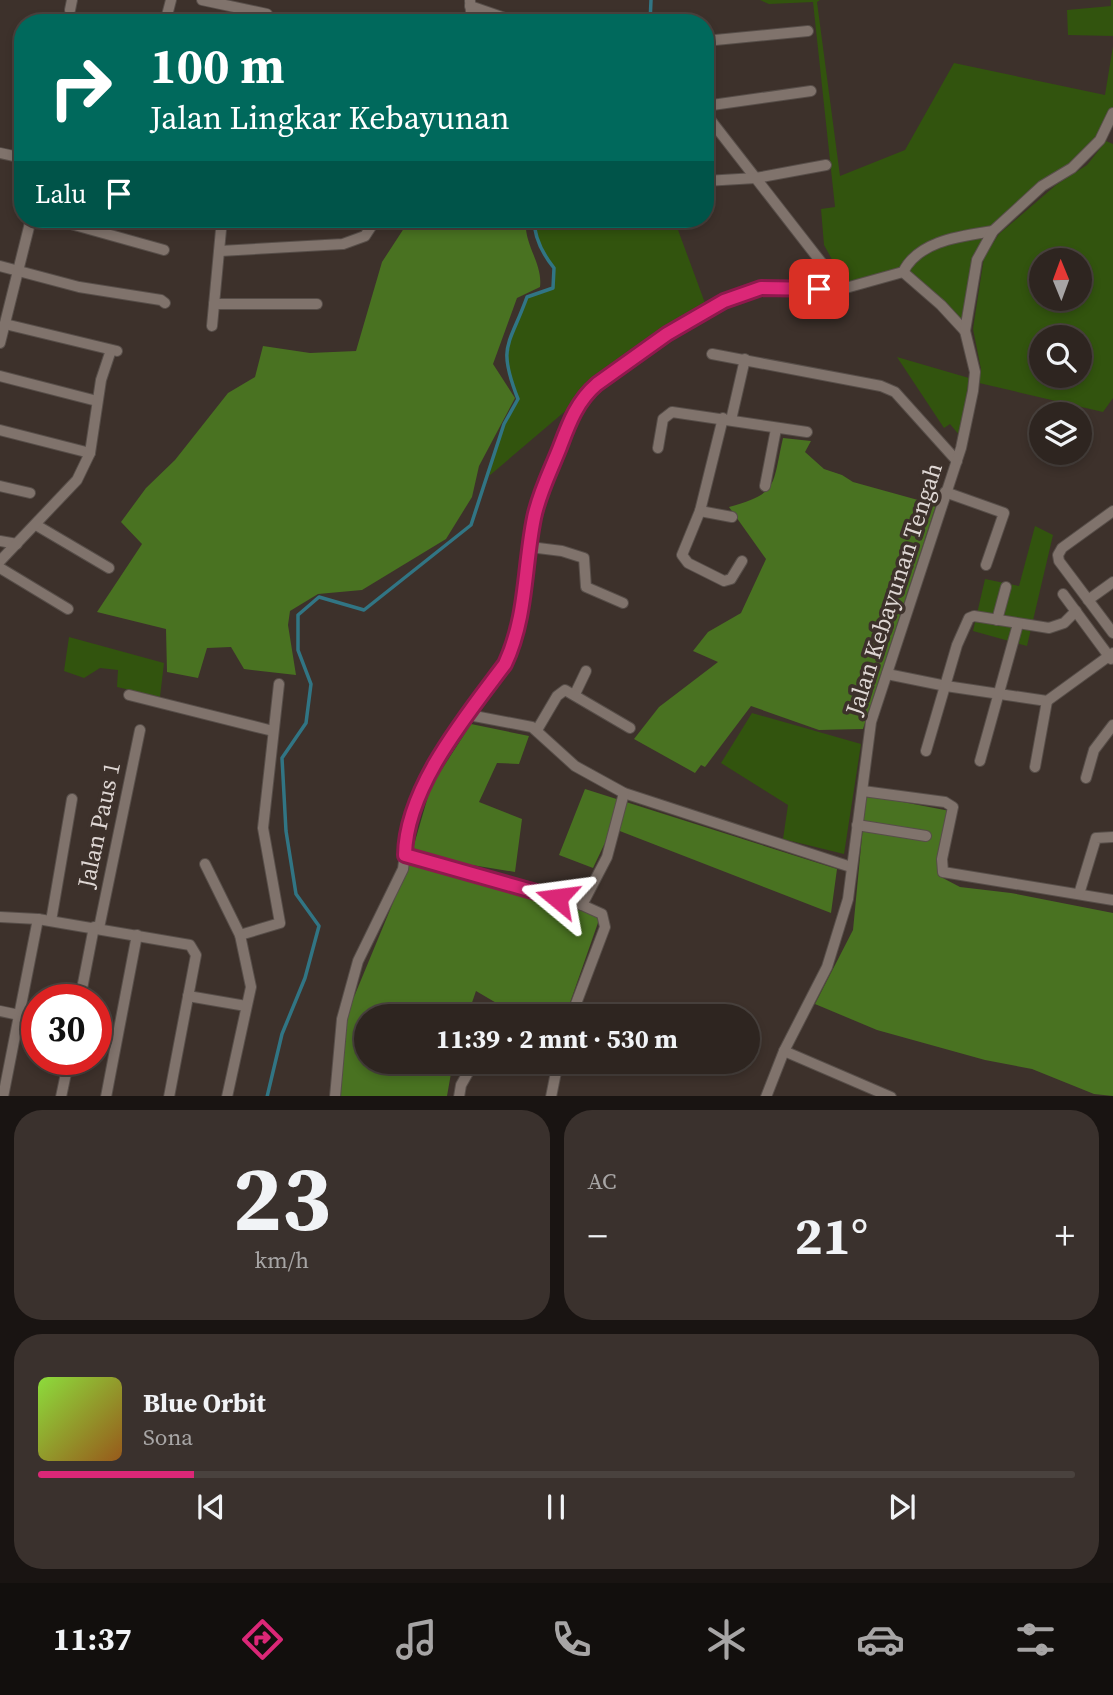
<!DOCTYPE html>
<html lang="id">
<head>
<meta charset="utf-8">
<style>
  :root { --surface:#2e2520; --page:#3a312d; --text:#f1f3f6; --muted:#a7a5a5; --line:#49423e; --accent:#db2777 }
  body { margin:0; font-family:"Source Serif 4",serif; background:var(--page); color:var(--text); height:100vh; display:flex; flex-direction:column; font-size:26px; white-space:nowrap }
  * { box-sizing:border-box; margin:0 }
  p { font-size:23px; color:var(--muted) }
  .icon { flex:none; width:38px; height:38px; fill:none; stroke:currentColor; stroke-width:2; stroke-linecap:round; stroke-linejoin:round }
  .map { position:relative; height:1096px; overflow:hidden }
  .sheet { display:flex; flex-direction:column; gap:14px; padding:14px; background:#191412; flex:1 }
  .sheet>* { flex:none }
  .top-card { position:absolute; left:14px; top:14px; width:700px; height:214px; border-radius:28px; box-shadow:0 4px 10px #0003,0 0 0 2px var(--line); background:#00695c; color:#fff; overflow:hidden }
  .needle { width:46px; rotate:359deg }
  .tools { position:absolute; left:1029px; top:248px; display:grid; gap:14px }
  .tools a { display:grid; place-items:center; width:63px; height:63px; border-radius:50%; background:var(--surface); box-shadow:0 4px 10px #0003,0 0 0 2px var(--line); font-size:35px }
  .speed { position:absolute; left:21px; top:984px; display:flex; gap:14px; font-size:35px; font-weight:700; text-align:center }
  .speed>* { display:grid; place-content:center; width:91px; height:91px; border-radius:50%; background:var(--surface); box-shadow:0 4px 10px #0003,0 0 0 2px var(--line); line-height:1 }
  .speed .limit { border:10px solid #d22; background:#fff; color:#111 }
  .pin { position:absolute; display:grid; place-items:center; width:60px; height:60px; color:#fff; margin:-30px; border-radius:14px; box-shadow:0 4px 10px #0006 }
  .me { position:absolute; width:77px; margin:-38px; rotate:286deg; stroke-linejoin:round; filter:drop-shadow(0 0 5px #0008) }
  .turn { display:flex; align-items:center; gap:24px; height:147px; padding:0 21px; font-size:32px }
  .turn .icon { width:91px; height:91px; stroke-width:2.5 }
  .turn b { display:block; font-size:49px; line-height:60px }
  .then { display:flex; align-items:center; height:66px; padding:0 21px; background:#0003; gap:14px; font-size:26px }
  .big { font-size:52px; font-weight:700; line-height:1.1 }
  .sheet .widget { flex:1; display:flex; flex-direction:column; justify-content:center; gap:10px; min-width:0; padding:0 24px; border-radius:28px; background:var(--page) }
  .sheet .dial { align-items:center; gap:0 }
  .dial b { font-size:91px; line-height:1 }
  .song { display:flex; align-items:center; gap:21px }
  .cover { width:84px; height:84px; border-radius:10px; background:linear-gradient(135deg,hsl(90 70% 55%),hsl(30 70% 35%)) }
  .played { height:7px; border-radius:4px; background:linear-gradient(90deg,var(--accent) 15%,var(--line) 15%) }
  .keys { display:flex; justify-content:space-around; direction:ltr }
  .heat { display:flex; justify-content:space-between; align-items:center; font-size:38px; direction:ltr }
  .sheet .tiles { flex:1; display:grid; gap:14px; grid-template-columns:1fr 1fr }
  .widget:last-child { grid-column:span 2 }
  .trip { position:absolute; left:354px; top:1004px; width:406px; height:70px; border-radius:35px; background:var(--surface); box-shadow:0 4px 10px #0003,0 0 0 2px var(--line); font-weight:700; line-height:70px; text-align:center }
  .tab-bar { display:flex; height:112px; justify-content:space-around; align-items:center; background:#120f0d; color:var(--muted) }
  .tab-bar .icon { width:49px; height:49px }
  .tab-bar .current { color:var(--accent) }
  .tab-bar b { font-size:32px; color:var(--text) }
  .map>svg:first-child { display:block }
</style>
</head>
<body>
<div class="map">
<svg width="1113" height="1097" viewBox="0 0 1113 1097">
  <rect width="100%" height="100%" fill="#3d312b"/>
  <!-- green -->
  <g fill="#32540e" fill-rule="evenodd">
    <path d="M760,0H820L817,2L840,176L905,150L954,63L1105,95L1113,46V113L1100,140L1017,208L977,260L965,331L903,272L842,289L761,288L724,301L583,396L489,476L504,424L518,399C497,345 509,347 527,297L553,288L554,268C542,253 534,238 534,219H674L705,303L741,286L845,283L824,245L821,209L835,207L813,2L769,4Z"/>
    <path d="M1111,0H1113V36L1068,35L1067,10L1111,6Z"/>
    <path d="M1106,141L1113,144V398L1103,412L979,383L981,369L973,329L984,257L999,234L1056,185L1087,165ZM1041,261H1080V299H1041ZM1041,338H1080V376H1041Z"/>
    <path d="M897,357L969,378L960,436L950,424L944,428Z"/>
    <path d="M1035,526L1053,535L1027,646L973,631L985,579L1019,586Z"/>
    <path d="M69,637L164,663L160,697L117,687L118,670L100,668L84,678L64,671Z"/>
    <path d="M752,713L861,744L844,854L783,839L788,805L721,763Z"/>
  </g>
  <!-- forest -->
  <g fill="#497221">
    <path d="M410,219H526C523,244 543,263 540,287L517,298L493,364L515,398L479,466L472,497L446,539L362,590L318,594L290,611L288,625L296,675L244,669L231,647L207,648L198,678L167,672L166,629L97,612L142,544L121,522L146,488L175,460L228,393L255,377L263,346L310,353L356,351L382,262Z"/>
    <path d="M783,438L811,441L805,452L824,469L842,475L853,482L936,505L863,729L819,730L751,706L705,767L701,765L695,773L634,739L659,707L718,662L693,651L708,632L741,613L766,559L729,507C779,493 772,486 783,438Z"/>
    <path d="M471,724L529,736L519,764L497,763L479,802L522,819L515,872L411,855L431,786Z"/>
    <path d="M585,789L837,869L831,913L612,828L593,868L559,855Z"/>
    <path d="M866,795L950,811L939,876L960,887L1011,893L1113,913V1096L1094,1094L1032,1069L985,1060L877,1030L815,1004L853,930Z"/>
    <path d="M409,864L535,892L600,917L565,1017H520L476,991L467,1017H366V1062H453L447,1096L340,1097L341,1049L349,1009Z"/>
  </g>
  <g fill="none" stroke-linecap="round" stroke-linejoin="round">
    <!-- stream -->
    <g stroke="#317584" stroke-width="3.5">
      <path d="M650,23L651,0"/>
      <path d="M267,1097L282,1034L305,978L319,926L296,894L286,831L282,758L306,723L311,684L298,650V615L319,597L364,610L471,525L504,424L518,399C497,345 509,347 527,297L553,288L554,268C542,253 534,238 534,219"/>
    </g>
    <defs>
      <g id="street">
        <path d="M202,0L267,14"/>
        <path d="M470,1L472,23"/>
        <path d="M470,6L519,23"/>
        <path d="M70,10L72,0"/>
        <path d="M165,23L171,0"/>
        <path d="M705,41L808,31"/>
        <path d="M705,106L811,91"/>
        <path d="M705,113L842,289"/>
        <path d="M0,153L23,158"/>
        <path d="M705,181L756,178L826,165"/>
        <path d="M53,219L164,250"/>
        <path d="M220,251L343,244L365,236L376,219"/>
        <path d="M0,266L79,287L161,300L165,303"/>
        <path d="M903,272L941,305L965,331"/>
        <path d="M214,304H317"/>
        <path d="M5,324L117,351"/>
        <path d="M212,326L222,219"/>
        <path d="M0,343L31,219"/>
        <path d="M712,354L881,386L895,392L957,461"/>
        <path d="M0,376L97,401"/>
        <path d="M723,418L700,511L682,555L688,563L724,581L731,579L742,561"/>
        <path d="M731,420L745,359"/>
        <path d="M0,430L90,453"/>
        <path d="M658,448L663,419L672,412L807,432"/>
        <path d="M0,486L30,493"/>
        <path d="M765,486L776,429"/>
        <path d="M945,492L1004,513L986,565"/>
        <path d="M700,511L732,517"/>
        <path d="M1113,511L1062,548L1058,555L1059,561L1113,633"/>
        <path d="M36,525L109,568"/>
        <path d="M0,541L17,544"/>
        <path d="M530,547L562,551L584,558L586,587L623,603"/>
        <path d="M0,561L77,480L90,453L101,380L111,350"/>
        <path d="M0,568L68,609"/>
        <path d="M1063,594L1111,659"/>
        <path d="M1088,600L1113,582"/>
        <path d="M997,620L1006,587"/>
        <path d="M887,674L946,686L1047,701L1113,653"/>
        <path d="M575,694L586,671"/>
        <path d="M129,695L273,731"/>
        <path d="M469,715L532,727L575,766L624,793L851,867"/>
        <path d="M537,730L557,696L565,690L630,728"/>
        <path d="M926,751L957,645L969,618L974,616L1049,628L1064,623L1076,611"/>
        <path d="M980,761L1018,624"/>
        <path d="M1035,767L1047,701"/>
        <path d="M1086,778L1094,750L1113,725"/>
        <path d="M863,791L945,802L953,807L942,859L943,872L1113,900"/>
        <path d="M857,825L926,836"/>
        <path d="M405,855L582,905L602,914L605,927L571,1017"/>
        <path d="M205,864L240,935L251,987L227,1097"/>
        <path d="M1079,894L1096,838L1113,837"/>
        <path d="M582,905L607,857L624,793"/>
        <path d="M0,917L38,919L190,945L196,955L169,1097"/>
        <path d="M51,921L72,799"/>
        <path d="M99,928L140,730"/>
        <path d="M240,935L280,923L263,828L279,684"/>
        <path d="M188,996L246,1006"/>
        <path d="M80,999L94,927"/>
        <path d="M0,1011L19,1015"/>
        <path d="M784,1051L891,1097"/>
        <path d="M3,1097L38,919"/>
        <path d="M61,1097L69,1059"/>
        <path d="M106,1097L137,935"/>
        <path d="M335,1097L342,1019L358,961L403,869L410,817L419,790L505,664L521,623L538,502L569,422L583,396L667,334L724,301L761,288L842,289L903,272C919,240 962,236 993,231"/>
        <path d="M459,1097L461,1085L474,1062"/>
        <path d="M551,1097L558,1062"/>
        <path d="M766,1097L784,1051L827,967L848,899L871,722L961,448L973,391L975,372L965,331L977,260L993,231L1042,186L1072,168L1100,140L1113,113"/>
      </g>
    </defs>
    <!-- street casing -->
    <use href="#street" stroke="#574e49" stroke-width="12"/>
    <!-- street -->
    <use href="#street" stroke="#80736c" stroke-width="10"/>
  </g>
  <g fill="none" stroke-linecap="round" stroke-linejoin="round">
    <defs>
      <path id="route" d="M557,898L405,855C406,788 466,716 505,664C527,617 524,567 534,518C539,493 551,470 560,447C569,423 577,401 597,384L667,334L724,301L761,288L819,289"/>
    </defs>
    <!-- route casing -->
    <use href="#route" stroke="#8e194d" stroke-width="18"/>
    <!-- route -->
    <use href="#route" stroke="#db2777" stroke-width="12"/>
  </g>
  <g text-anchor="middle" stroke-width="7" stroke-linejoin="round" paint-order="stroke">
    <!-- street labels -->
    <g font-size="24" fill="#ded6d3" stroke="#3d312b">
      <text transform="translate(894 589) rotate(-72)" y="8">Jalan Kebayunan Tengah</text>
      <text transform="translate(99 825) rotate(-78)" y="8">Jalan Paus 1</text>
    </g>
  </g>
</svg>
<div class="tools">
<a><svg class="needle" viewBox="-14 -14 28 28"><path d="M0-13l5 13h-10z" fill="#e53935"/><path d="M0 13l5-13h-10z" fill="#a7a5a5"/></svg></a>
<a><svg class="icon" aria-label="search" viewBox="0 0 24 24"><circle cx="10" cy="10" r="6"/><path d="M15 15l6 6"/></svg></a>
<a><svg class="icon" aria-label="layers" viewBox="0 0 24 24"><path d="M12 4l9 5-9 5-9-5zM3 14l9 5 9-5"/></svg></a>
</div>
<div class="speed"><div class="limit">30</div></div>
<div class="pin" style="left:819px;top:289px;background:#d93025"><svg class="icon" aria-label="arrive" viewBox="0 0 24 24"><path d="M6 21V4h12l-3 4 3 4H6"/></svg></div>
<svg class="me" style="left:557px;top:898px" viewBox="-20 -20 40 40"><path d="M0-17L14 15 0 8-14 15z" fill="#db2777" stroke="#fff" stroke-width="4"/></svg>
<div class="trip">11:39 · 2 mnt · 530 m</div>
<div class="top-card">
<div class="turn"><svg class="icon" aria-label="right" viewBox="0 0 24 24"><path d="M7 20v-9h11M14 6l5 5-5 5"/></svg><div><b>100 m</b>Jalan Lingkar Kebayunan</div></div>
<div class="then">Lalu<svg class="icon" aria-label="arrive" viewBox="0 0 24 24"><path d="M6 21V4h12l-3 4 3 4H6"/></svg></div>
</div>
</div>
<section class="sheet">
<div class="tiles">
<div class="widget dial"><b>23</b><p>km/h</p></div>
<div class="widget"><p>AC</p>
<div class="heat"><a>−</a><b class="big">21°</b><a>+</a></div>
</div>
<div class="widget">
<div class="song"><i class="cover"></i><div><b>Blue Orbit</b><p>Sona</p></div></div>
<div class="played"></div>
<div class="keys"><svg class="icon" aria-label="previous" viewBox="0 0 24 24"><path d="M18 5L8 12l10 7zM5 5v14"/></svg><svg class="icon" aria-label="pause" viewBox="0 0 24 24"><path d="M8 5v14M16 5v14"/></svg><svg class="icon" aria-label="next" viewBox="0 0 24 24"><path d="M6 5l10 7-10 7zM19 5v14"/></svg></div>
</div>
</div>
</section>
<nav class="tab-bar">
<b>11:37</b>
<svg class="icon current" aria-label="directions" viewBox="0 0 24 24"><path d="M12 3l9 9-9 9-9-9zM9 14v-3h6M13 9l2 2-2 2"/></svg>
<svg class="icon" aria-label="music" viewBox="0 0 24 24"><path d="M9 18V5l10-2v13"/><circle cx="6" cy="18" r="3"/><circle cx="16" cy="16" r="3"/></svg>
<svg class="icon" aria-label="phone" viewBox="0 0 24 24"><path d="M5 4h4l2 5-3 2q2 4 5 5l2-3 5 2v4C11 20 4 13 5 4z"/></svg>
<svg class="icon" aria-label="climate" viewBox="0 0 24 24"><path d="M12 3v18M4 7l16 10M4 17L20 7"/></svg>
<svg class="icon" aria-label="car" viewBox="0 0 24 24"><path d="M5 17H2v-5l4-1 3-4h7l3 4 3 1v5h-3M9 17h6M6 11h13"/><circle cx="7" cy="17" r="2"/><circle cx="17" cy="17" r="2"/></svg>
<svg class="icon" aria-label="filters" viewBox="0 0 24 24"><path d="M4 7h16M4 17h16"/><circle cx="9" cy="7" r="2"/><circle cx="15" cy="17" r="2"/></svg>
</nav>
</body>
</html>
